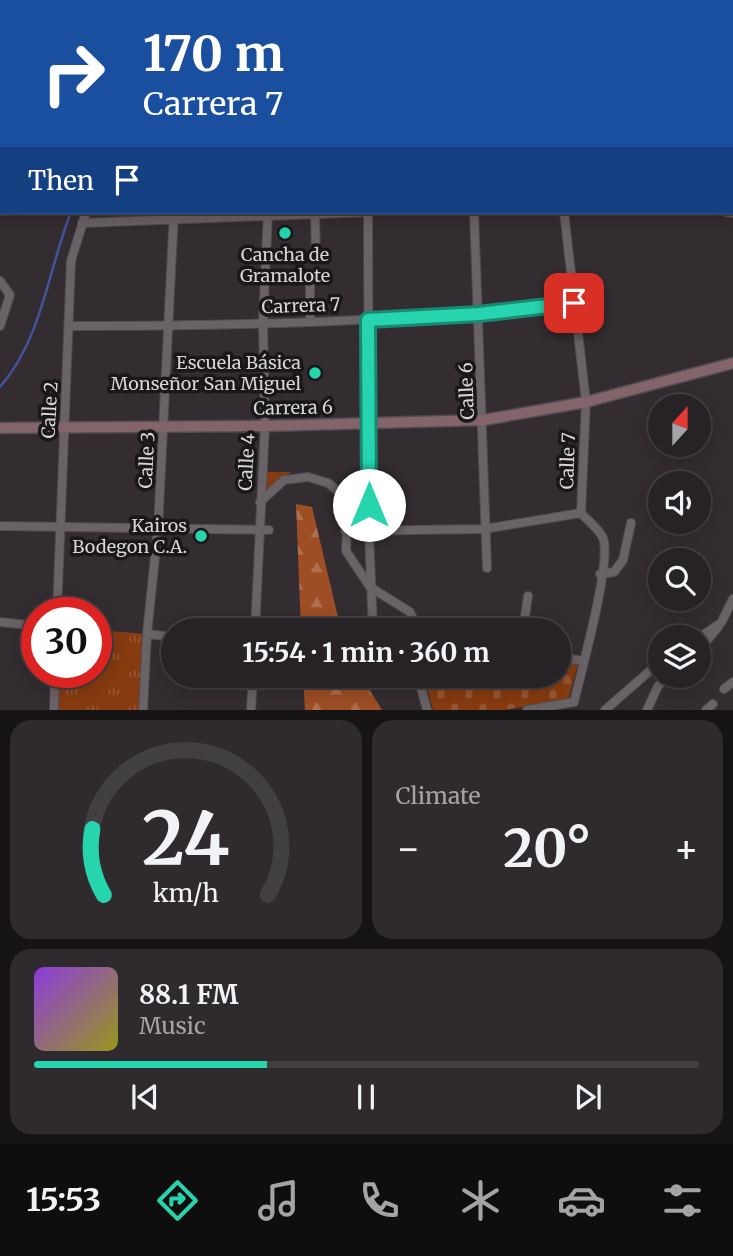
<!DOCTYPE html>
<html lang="en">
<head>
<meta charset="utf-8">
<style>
  :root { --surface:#262225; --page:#2e2a2d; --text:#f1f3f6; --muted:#a4a4a7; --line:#423f42; --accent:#26d5ae }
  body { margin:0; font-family:Merriweather,serif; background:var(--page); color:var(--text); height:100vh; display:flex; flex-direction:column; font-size:26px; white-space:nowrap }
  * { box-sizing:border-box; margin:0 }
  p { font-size:23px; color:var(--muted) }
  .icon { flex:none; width:38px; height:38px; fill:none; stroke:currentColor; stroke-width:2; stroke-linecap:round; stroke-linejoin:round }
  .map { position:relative; height:710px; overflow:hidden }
  .sheet { display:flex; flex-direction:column; gap:10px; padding:10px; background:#151314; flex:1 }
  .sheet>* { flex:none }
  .hud { position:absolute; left:0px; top:0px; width:733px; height:214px; box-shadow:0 4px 18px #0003,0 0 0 2px var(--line); background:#1a4fa0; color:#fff; overflow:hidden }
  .needle { width:46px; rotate:21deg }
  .buttons { position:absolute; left:648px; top:394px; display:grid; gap:14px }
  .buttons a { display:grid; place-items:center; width:63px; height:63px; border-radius:50%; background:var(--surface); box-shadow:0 4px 18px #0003,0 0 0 2px var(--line); font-size:35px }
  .speed { position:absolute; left:21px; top:597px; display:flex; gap:14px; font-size:35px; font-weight:700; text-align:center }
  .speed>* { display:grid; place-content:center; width:91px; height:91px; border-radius:50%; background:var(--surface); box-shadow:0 4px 18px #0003,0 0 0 2px var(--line); line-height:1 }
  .speed .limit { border:10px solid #d22; background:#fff; color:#111 }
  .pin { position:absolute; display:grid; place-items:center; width:60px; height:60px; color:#fff; margin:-30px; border-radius:14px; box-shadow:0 4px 10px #0006 }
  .me { position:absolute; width:77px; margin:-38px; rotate:0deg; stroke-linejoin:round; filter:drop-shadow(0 0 5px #0008) }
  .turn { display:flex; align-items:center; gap:24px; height:147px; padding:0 28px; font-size:32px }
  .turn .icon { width:91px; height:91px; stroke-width:2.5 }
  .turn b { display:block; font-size:49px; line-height:60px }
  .then { display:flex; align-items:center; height:66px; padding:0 28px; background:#0003; gap:14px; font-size:26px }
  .big { font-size:52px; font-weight:700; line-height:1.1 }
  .sheet .tile { flex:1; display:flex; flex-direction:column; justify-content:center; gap:10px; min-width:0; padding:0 24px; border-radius:21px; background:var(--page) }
  .sheet .dial { align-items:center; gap:0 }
  .dial svg { height:182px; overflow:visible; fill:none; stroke:var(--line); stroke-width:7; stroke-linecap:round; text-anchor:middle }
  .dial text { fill:var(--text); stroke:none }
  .song { display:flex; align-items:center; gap:21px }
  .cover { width:84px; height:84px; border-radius:10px; background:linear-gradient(135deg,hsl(270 70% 55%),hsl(60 70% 35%)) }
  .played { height:7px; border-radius:4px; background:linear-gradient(90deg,var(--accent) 35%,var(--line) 35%) }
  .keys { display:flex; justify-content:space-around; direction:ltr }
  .heat { display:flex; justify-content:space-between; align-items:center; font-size:38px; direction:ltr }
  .sheet .tiles { flex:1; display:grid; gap:10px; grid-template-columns:1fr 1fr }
  .tile:last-child { grid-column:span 2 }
  .trip { position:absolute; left:161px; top:618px; width:410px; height:70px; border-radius:35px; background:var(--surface); box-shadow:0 4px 18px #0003,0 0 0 2px var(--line); font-weight:700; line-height:70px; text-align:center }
  .menu { display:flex; height:112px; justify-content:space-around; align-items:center; background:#0f0e0f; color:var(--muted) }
  .menu .icon { width:49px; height:49px }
  .menu .active { color:var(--accent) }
  .menu b { font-size:32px; color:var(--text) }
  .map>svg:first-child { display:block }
</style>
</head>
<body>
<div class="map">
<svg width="733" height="710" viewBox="0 0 733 710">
  <defs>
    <pattern id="forest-firs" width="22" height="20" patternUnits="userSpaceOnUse" patternTransform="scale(1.75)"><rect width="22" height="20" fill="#9d4e25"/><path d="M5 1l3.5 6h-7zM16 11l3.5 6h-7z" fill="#ae6f4e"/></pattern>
    <pattern id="cemetery-stones" width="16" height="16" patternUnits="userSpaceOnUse" patternTransform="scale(1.75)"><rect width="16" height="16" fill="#873b10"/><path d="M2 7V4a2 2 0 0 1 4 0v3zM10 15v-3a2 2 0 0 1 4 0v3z" fill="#975632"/></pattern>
    <pattern id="park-tufts" width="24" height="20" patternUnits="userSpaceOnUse" patternTransform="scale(1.75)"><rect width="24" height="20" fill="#873b10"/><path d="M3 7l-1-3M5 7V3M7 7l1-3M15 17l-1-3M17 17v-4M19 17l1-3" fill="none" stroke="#975632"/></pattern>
  </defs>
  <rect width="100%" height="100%" fill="#332d31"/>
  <!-- forest -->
  <g fill="url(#forest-firs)">
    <path d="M296,504L312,507L341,630H301Z"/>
    <path d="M303,676H361L382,710H305Z"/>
  </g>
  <!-- cemetery -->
  <path fill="url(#cemetery-stones)" d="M558,661L578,664L568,700L503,710H433L424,676H558Z"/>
  <!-- park -->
  <g fill="url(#park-tufts)">
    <path d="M265,472H291L264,494Z"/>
    <path d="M96,630L147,634L143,710H54L55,672H96Z"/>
  </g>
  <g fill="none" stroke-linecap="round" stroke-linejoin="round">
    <!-- stream -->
    <g stroke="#44539b" stroke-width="2.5">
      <path d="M153,2L154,0"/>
      <path d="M0,387C42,339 48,270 71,212"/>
    </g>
    <defs>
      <g id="minor">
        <path d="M87,0L88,2"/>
        <path d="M337,0L339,2"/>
        <path d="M587,2V0"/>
        <path d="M731,2L733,1"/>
        <path d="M0,60L2,65"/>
        <path d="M732,93L733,92"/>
        <path d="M0,122L2,119"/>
        <path d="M732,139H733"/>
        <path d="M368,212L369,532L373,630"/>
        <path d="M474,212L487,568"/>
        <path d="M564,212L586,402L581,513C587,520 599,529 603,538C612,561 581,672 574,702"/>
        <path d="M726,212L733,213"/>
        <path d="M315,214L316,258"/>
        <path d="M82,223L370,212"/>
        <path d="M0,281L10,295L0,326"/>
        <path d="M310,321V280"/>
        <path d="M70,326C238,326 407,322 574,303"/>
        <path d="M260,502L284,480L308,477L328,483L344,496L348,508L346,551L370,587L410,612L418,630"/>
        <path d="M0,526L269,530"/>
        <path d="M345,531L484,529L581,513"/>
        <path d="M600,574L614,572L623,560L631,523"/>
        <path d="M57,612L71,261L86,212"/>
        <path d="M0,622L37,626"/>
        <path d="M255,630L265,426L263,323L268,212"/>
        <path d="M523,630L528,596"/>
        <path d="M147,634L173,637"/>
        <path d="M698,638L721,623L733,599"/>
        <path d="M698,652L718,627"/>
        <path d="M558,657L584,661"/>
        <path d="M418,676L427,710"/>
        <path d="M724,689L733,682"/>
        <path d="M54,710L55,672"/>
        <path d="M143,710L147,634L158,528L174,212"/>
        <path d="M251,710L253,676"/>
        <path d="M527,710L574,702"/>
        <path d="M605,710L660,662"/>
        <path d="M647,710L658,686L668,676"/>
        <path d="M706,710L713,704"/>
      </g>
      <path id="secondary" d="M0,428L265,426L484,420L586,402L733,363"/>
    </defs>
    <!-- minor casing -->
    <use href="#minor" stroke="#504b4e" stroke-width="10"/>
    <!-- secondary casing -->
    <use href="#secondary" stroke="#504b4e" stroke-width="13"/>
    <!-- minor -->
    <use href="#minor" stroke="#696266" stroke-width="8"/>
    <!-- secondary -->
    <use href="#secondary" stroke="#82646a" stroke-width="10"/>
  </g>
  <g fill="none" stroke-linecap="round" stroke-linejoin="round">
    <defs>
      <path id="route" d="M369,505L368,320L479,314L574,303"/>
    </defs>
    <!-- route casing -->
    <use href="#route" stroke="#198a71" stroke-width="18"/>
    <!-- route -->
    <use href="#route" stroke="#26d5ae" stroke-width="12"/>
  </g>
  <!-- markers -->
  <g fill="#26d5ae" stroke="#191718" stroke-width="2.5">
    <circle cx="285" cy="233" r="7"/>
    <circle cx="315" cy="373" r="7"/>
    <circle cx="201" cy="536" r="7"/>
  </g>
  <g text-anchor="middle" stroke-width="7" stroke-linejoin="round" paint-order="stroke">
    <!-- poi labels -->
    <g font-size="18" fill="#d8d4d7" stroke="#191718" text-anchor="end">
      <text x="285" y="261" text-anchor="middle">Cancha de<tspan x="285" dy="21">Gramalote</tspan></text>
      <text x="301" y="369">Escuela Básica<tspan x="301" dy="21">Monseñor San Miguel</tspan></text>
      <text x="187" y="532">Kairos<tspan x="187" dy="21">Bodegon C.A.</tspan></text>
    </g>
    <!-- street labels -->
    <g font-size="18" fill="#d8d4d7" stroke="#191718">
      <text transform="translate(301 306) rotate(-2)" y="6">Carrera 7</text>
      <text transform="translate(467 391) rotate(-92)" y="6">Calle 6</text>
      <text transform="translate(293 408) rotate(-1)" y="6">Carrera 6</text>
      <text transform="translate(50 410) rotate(-87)" y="6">Calle 2</text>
      <text transform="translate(147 460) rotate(-87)" y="6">Calle 3</text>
      <text transform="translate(568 461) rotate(-88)" y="6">Calle 7</text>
      <text transform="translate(247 462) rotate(-87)" y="6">Calle 4</text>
    </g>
  </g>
</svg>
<div class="buttons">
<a><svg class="needle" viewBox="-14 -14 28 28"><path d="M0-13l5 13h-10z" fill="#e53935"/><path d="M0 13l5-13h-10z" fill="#a4a4a7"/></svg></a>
<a><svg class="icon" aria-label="sound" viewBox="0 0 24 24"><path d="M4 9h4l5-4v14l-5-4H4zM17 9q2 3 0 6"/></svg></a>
<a><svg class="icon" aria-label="search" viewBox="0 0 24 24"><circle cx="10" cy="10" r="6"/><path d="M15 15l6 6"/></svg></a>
<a><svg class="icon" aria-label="layers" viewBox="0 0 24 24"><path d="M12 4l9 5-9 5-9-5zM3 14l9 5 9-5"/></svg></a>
</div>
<div class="speed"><div class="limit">30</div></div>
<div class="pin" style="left:574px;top:303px;background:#d93025"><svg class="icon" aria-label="arrive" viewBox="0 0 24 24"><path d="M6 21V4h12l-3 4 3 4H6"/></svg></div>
<svg class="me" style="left:369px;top:505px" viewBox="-20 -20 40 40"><circle r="19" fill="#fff"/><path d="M0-13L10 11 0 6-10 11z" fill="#26d5ae"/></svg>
<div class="trip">15:54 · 1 min · 360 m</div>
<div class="hud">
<div class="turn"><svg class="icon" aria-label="right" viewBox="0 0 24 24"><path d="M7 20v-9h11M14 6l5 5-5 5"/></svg><div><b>170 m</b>Carrera 7</div></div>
<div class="then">Then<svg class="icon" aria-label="arrive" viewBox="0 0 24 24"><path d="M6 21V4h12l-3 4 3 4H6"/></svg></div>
</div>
</div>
<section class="sheet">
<div class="tiles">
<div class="tile dial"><svg viewBox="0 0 100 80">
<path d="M14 69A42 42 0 1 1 86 69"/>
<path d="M14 69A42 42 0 0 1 9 40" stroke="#26d5ae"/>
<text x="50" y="56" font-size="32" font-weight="700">24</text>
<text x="50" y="72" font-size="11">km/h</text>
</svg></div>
<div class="tile"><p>Climate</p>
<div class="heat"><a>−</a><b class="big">20°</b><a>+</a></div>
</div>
<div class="tile">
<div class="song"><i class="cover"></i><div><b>88.1 FM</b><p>Music</p></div></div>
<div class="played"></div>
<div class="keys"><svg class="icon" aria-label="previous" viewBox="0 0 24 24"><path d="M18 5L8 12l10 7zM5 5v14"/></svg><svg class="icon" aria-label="pause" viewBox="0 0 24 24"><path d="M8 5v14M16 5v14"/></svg><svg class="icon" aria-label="next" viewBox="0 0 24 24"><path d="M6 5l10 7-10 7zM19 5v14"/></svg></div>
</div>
</div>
</section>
<nav class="menu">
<b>15:53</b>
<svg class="icon active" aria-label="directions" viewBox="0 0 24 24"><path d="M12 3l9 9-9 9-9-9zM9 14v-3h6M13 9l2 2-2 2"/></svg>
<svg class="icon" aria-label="music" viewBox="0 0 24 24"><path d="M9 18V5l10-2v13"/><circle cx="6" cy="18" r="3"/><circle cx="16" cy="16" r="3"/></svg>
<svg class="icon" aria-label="phone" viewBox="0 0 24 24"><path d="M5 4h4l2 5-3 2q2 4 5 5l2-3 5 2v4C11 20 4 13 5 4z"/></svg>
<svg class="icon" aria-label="climate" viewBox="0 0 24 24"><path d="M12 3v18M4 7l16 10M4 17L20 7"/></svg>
<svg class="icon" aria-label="car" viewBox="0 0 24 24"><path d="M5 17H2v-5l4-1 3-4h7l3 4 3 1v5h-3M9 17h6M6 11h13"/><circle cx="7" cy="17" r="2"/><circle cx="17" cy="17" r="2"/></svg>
<svg class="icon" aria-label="filters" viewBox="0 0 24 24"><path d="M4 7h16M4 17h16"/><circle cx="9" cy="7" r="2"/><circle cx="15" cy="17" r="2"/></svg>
</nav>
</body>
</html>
